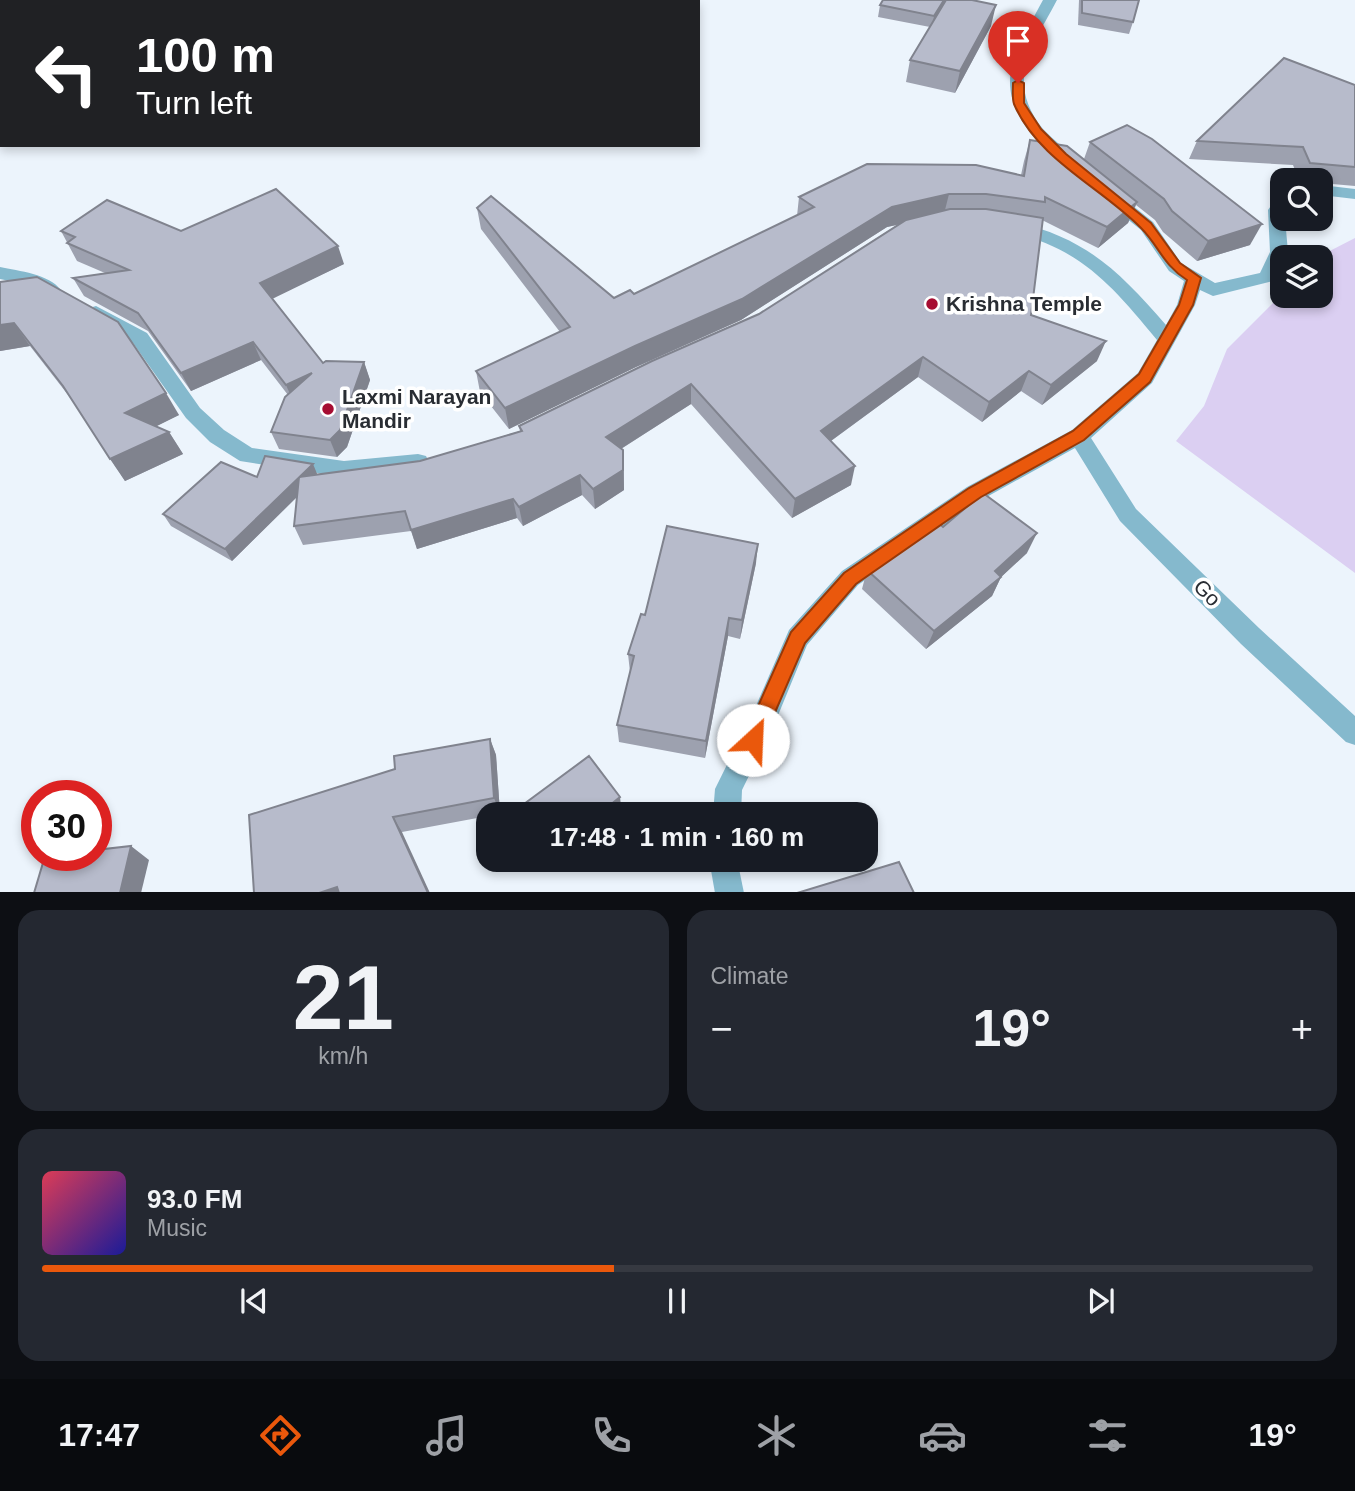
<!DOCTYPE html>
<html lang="en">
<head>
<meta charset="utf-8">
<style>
  :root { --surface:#171b24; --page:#242831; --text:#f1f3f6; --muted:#9ea1a6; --line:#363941; --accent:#ea580c }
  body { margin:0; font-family:Helvetica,sans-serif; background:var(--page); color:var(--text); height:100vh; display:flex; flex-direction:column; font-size:26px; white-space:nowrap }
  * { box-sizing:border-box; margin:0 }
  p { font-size:23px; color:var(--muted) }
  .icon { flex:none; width:38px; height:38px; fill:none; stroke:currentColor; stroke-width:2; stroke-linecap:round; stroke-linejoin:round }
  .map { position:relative; height:892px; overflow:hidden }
  .sheet { display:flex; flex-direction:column; gap:18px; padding:18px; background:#0d0f14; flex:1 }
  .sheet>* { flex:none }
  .banner { position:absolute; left:0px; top:0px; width:700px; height:147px; box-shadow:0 4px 10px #0003; background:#202124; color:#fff; overflow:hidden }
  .fabs { position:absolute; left:1270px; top:168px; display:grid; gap:14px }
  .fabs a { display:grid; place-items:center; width:63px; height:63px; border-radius:14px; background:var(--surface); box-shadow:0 4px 10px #0003; font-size:35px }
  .speed { position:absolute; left:21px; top:780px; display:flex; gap:14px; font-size:35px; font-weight:700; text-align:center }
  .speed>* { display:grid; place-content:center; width:91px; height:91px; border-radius:50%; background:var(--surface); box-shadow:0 4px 10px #0003; line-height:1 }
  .speed .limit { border:10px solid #d22; background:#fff; color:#111 }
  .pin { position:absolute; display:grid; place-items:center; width:60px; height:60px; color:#fff; margin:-72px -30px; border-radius:50% 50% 50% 0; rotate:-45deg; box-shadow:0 0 7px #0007 }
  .pin .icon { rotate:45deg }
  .me { position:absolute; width:77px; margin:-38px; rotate:25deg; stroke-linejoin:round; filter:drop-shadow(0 0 5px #0008) }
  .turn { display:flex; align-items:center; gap:24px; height:147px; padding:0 21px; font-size:32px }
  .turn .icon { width:91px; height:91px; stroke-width:2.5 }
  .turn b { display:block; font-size:49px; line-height:60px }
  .big { font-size:52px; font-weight:800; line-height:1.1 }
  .sheet .widget { flex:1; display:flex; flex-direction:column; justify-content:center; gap:10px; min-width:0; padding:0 24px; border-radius:21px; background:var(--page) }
  .sheet .dial { align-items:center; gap:0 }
  .dial b { font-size:91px; line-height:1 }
  .song { display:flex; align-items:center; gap:21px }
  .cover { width:84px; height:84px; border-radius:10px; background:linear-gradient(135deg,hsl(350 70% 55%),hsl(240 70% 35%)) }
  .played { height:7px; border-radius:4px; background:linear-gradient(90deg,var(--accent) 45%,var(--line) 45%) }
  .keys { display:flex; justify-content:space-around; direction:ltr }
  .heat { display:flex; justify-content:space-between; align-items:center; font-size:38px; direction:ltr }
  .sheet .tiles { flex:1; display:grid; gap:18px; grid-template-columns:1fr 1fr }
  .widget:last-child { grid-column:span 2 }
  .trip { position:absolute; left:476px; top:802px; width:402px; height:70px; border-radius:21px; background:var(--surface); box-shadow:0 4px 10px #0003; font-weight:800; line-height:70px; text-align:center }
  .tab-bar { display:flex; height:112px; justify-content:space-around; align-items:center; background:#090b0e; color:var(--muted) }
  .tab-bar .icon { width:49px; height:49px }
  .tab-bar .on { color:var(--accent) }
  .tab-bar b { font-size:32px; color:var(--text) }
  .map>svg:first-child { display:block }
</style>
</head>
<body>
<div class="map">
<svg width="1355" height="893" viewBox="0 0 1355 893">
  <rect width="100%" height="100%" fill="#ecf4fc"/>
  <!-- green -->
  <path fill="#dbcff2" d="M1355,238V573L1176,441L1204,406L1227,349L1283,293V296H1321V257H1318Z"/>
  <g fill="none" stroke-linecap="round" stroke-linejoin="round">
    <!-- minor -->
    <g fill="#85b9cd" fill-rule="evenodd">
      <path d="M15,0H29L15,2Z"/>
      <path d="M1043,0H1057C1033,46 1004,80 1043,129C1054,141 1068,150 1078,163L1070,168C1057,165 1046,150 1037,141C989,86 1014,54 1043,0Z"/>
      <path d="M0,30H2L0,41Z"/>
      <path d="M1321,185L1355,189V199L1321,195Z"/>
      <path d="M1111,192L1117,193L1153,222L1181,263L1215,283L1260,273L1270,252L1268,210L1277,197L1283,196L1288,252L1283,257L1273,281L1213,296L1200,290L1195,305L1152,383L1091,438L1136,509L1259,628L1355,716V745L1346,742L1241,644L1120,521L1075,448L983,499L858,585L807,645L774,725L742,790L741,814H713L715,789L755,708L789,630L842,571L967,487L1072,430L1138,373L1157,340C1109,282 1081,249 1006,230L1003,226L1012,221C1085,237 1118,270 1166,325L1177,305L1184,281L1169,271L1141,230L1105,201L1103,197Z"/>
      <path d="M0,267C19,271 49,274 61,290L52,296L24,284L0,279Z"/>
      <path d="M96,306L147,333L200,408L224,430L252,448L344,461L418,454L426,456L429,462L426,468L418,470L344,477L240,461L210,442L186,418L133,343L89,316L87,312L89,308Z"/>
      <path d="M709,859H737L744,893H715Z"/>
    </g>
  </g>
  <!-- wall -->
  <g fill="#9da1af">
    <path d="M1079,0H1139L1133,22L1129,34L1078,25Z"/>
    <path d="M880,5L991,26L955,93L906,82L910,60L930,27L878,17Z"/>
    <path d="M1355,85V186L1321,183V180H1299L1293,165L1189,159L1197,141Z"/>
    <path d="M1030,140L1084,159L1090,142L1250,245L1197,261L1163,232L1155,220L1136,205L1128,223L1098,248L1042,220L1031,315L1097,361L1042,405L1021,391L982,422L918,377L831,441L851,485L792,518L691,404L621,449L624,470V490L595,509L582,495L523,526L517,518L417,549L411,531L303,545L294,526L297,497L232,561L171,526L163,514L257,477L318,475L420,461L520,431L519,426L759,314L897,225L887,227L741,320L636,367L509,429L480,392L476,371L560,332L481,229L477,208L614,298L634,294L797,216L799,197L1021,175L1024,161Z"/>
    <path d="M61,231H181L344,264L272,298L323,363L364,362L370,380L347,447L337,457L279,449L271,432L288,395L261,360L191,391L148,331L84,296L73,278L105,273L77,261Z"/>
    <path d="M0,282L179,415L156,426L169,432L183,454L125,481L72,400L30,346L0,351Z"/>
    <path d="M943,527L1027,553L1001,577L992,596L926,649L862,589L867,570Z"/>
    <path d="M756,563L740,639L728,636L705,758L619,742L617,725L630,672L628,654L645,615Z"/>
    <path d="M490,739L496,755L500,813L488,814V816L402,832L249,815Z"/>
  </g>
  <!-- shaded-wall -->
  <g fill="#80838e">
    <path d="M944,0H948L932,28L934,16Z"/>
    <path d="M996,5L991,26L955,93L960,71Z"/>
    <path d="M949,194L944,214L887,227L741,320L636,367L509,429L505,408L892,207Z"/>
    <path d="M1137,202L1128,223L1098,248L1107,227Z"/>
    <path d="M1262,224L1250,245L1197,261L1208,241Z"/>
    <path d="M338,246L344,264L268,301L260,283Z"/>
    <path d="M14,323L30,346L0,351V325Z"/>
    <path d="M1106,341L1097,361L1042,405L1051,385Z"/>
    <path d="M253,342L261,360L191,391L181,373Z"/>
    <path d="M923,357L918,377L817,451L821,431Z"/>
    <path d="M364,362L370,380L347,447L337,457L330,440Z"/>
    <path d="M1029,371L1021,391L982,422L989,402Z"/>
    <path d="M312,373L294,403L286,385Z"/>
    <path d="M691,384V404L608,457L606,437Z"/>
    <path d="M166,393L179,415L139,435L125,413Z"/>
    <path d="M169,432L183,454L125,481L110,459Z"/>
    <path d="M623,450L624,490L595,509L593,489Z"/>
    <path d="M313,464L318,476L232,561L225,549Z"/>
    <path d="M855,466L851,485L792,518L795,499Z"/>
    <path d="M580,475L582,495L523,526L519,507Z"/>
    <path d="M513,499L517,518L417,549L411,530Z"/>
    <path d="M1037,533L1027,553L999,579L1001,577L992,596L926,649L934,631L995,571Z"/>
    <path d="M758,544L756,563L740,639L742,620Z"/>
    <path d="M729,618L728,636L705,758L706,741Z"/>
    <path d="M490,739L496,755L500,813L494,798Z"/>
    <path d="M620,797L621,806L612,814H599Z"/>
    <path d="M393,817L402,832L430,893H428Z"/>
    <path d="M131,846L149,860L141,893H120Z"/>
    <path d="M337,887L342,893H319Z"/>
  </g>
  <!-- building -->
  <g fill="#b7bbcb" stroke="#80838e" stroke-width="2">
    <path d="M883,0H944L934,16L880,5Z"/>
    <path d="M946,0H972L996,5L960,71L910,60Z"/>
    <path d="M1082,0H1139L1133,22L1082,13Z"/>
    <path d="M1284,58L1355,85V167L1310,163L1303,147L1197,141Z"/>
    <path d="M1127,125L1152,139L1262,224L1208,241L1172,211L1164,199L1090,142Z"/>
    <path d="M1030,140L1067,146L1137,202L1107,227L1045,197V202L986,194H949L892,207L742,299L635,346L505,408L476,371L570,327L477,208L491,196L614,298L630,290L634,294L814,207L799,197L867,164L976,165L1024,176Z"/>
    <path d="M276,189L338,246L260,283L323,363L326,361L364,362L340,430L330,440L271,432L285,397L312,373L286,385L253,342L181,373L138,313L73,278L129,270L67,243L75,237L61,231L107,200L181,231Z"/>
    <path d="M950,209H986L1043,218L1031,315L1106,341L1051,385L1029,371L989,402L923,357L821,431L855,466L795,499L691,384L606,437L623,450V470L593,489L580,475L519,507L513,499L411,530L405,511L294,526L299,477L420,461L522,431L519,426L652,361L759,314L906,220Z"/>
    <path d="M37,277L118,322L166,393L125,413L169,432L110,459L63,386L14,323L0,325V282Z"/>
    <path d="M265,456L313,464L225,549L163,514L221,462L257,477Z"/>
    <path d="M983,493L1037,533L995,571L1001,577L934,631L867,570L935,520L943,527Z"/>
    <path d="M667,526L758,544L742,620L729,618L706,741L617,725L634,656L628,654L641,614L645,615Z"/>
    <path d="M490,739L494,798L393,817L428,893H339L337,887L319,893H254L249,815L395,769L394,756Z"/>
    <path d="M589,756L620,797L599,814H530L524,804Z"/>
    <path d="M131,846L120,893H34L45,856H96V850Z"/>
    <path d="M899,862L914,893H797Z"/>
  </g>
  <!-- route -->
  <path fill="#ea580c" stroke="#983908" stroke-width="2" d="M1018,80L1024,83V103L1041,129L1066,154L1151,223L1180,263L1201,278L1193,305L1150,382L1084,440L981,497L856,584L805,643L760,747L753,750L746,747L743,740L791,632L844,573L969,488L1073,431L1139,374L1179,305L1187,280C1163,265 1159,246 1141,228C1101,187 1038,160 1014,104C1012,98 1013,90 1013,83Z"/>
  <!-- markers -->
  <g fill="#a60d32" stroke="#fff" stroke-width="2.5">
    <circle cx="932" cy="304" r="7"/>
    <circle cx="328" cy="409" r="7"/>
  </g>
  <g text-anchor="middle" stroke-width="7" stroke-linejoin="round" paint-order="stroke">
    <!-- poi labels -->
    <g font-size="21" font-weight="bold" fill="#292d33" stroke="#fff" text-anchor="start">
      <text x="946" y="311">Krishna Temple</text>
      <text x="342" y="404">Laxmi Narayan<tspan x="342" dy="24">Mandir</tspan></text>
    </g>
    <!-- street labels -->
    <g font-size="21" fill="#292d33" stroke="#fff">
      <text transform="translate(1207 593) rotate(45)" y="7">Go</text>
    </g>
  </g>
</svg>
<div class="fabs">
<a><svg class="icon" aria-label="search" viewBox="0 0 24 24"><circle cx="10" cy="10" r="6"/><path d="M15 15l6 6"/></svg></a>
<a><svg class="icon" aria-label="layers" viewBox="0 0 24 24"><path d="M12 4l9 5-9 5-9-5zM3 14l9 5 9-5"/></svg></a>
</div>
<div class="speed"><div class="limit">30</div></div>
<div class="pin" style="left:1018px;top:83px;background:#d93025"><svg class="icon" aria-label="arrive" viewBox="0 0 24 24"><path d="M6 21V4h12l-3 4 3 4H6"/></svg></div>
<svg class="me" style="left:753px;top:740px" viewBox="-20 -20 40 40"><circle r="19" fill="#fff"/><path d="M0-13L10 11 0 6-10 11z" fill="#ea580c"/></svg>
<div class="trip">17:48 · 1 min · 160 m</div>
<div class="banner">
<div class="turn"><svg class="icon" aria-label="left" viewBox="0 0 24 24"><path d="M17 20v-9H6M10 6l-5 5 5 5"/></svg><div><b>100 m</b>Turn left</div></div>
</div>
</div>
<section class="sheet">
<div class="tiles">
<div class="widget dial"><b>21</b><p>km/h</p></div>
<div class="widget"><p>Climate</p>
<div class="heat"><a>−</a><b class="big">19°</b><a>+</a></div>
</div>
<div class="widget">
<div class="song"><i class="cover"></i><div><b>93.0 FM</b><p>Music</p></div></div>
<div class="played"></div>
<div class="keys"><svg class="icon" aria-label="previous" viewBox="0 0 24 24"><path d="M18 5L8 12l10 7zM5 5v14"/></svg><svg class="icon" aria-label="pause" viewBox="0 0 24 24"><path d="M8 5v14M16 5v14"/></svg><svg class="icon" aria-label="next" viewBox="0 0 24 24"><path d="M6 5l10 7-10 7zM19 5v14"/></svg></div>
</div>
</div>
</section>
<nav class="tab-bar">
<b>17:47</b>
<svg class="icon on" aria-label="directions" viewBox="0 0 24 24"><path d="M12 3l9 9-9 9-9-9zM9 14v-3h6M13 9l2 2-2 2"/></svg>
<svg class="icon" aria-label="music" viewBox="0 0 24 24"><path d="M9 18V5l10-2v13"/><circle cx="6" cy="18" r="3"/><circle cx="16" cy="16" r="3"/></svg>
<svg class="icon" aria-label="phone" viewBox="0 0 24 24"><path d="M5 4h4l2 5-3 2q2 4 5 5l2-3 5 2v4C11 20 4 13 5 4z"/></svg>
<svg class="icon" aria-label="climate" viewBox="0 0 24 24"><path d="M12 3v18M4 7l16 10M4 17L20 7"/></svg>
<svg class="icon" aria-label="car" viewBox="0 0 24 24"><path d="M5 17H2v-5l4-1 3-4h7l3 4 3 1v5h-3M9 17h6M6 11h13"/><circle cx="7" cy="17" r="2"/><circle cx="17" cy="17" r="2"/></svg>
<svg class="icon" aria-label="filters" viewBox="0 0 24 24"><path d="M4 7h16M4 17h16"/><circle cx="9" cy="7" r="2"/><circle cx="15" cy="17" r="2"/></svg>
<b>19°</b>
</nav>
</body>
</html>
